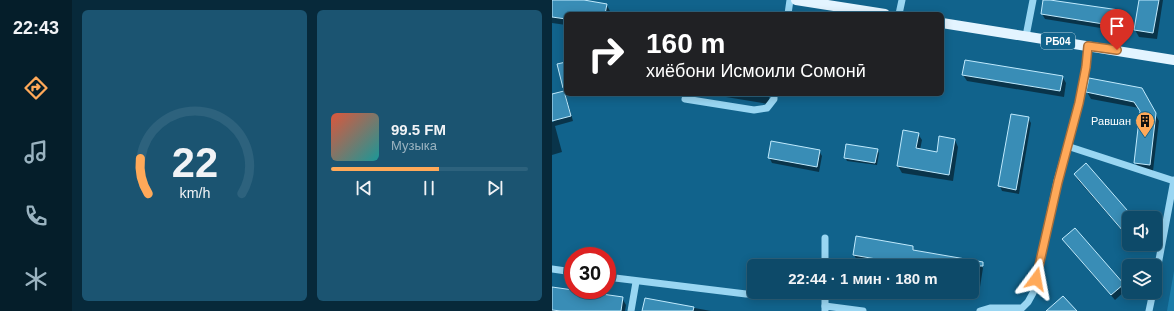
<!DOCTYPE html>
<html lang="ru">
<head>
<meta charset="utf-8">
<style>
  :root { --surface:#0d4a69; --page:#1b5471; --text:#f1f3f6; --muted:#9ab3c0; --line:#2d627d; --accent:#ffa959 }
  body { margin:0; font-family:Arial,sans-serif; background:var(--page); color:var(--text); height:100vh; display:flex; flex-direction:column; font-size:15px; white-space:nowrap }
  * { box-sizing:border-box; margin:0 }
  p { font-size:13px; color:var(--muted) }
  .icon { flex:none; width:22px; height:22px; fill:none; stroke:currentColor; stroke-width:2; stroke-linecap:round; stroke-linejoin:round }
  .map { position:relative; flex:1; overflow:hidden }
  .sheet { display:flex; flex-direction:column; gap:10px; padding:10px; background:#07293a; width:480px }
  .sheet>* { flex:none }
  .guide { position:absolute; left:12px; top:12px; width:380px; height:84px; border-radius:6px; box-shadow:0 2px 10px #0003,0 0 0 1px var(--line); background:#202124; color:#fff; overflow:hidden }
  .tools { position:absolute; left:570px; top:211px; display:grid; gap:8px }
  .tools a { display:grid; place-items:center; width:40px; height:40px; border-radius:6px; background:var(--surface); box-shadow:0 2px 10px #0003,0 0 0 1px var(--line); font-size:20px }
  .speed { position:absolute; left:12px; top:247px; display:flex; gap:8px; font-size:20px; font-weight:700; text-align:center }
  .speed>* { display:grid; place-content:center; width:52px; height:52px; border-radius:50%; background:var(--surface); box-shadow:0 2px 10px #0003,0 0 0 1px var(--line); line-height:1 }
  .speed .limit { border:6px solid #d22; background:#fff; color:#111 }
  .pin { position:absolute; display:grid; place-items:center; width:34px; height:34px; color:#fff; margin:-41px -17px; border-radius:50% 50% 50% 0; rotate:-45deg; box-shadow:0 0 4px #0007 }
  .pin .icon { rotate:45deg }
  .me { position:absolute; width:44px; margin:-22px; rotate:13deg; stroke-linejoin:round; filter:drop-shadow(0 0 3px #0008) }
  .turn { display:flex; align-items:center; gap:14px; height:84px; padding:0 16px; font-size:18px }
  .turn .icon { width:52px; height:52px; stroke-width:2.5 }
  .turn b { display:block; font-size:28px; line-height:34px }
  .sheet .widget { flex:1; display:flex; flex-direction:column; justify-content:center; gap:6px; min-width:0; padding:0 14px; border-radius:6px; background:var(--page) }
  .sheet .dial { align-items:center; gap:0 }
  .dial svg { height:104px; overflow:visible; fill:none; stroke:var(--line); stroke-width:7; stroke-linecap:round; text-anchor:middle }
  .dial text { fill:var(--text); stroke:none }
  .song { display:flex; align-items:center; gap:12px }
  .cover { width:48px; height:48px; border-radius:6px; background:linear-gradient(135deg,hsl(10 70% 55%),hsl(180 70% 35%)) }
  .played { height:4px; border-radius:2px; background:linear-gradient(90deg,var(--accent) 55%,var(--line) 55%) }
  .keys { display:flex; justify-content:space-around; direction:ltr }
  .sheet .tiles { flex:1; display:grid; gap:10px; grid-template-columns:repeat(2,1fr) }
  .trip { position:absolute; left:195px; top:259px; width:232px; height:40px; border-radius:6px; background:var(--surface); box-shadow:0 2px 10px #0003,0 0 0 1px var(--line); font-weight:700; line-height:40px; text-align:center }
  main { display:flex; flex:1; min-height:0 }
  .menu { display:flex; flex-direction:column; width:72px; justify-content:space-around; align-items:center; background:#051e2a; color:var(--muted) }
  .menu .icon { width:28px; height:28px }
  .menu .current { color:var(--accent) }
  .menu b { font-size:18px; color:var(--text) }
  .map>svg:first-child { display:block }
</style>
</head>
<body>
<main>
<nav class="menu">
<b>22:43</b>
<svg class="icon current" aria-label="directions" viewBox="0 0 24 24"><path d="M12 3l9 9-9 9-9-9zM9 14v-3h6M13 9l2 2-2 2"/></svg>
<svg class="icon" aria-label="music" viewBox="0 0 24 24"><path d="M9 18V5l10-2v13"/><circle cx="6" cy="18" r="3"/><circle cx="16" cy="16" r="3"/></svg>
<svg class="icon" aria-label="phone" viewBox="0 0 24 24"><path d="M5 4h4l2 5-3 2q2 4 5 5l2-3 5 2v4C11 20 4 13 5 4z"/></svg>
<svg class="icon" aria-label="climate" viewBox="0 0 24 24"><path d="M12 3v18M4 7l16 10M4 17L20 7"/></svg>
</nav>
<section class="sheet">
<div class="tiles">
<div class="widget dial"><svg viewBox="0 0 100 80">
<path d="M14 69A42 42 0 1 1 86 69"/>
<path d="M14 69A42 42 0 0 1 8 42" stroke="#ffa959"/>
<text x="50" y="56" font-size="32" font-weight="700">22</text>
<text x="50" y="72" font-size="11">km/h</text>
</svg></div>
<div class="widget">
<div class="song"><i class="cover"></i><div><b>99.5 FM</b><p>Музыка</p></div></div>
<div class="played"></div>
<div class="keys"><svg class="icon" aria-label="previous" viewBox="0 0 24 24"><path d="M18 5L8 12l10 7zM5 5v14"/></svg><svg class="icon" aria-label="pause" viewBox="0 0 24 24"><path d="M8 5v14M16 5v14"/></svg><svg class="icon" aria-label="next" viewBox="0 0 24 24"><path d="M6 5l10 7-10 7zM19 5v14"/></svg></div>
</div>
</div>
</section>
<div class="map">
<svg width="622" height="311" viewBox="0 0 622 311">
  <rect width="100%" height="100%" fill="#11638c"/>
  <!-- green -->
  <path fill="#1b7ca9" d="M622,271V311H615Z"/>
  <!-- shadow -->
  <g fill="#0007">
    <path d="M0,0H26L54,4L58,11V14H14V25L0,23Z"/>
    <path d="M492,0L566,11L569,16L567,31L493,19L490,14Z"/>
    <path d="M588,0H611L605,39L587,37L583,30Z"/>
    <path d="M14,63V94H21L14,96L21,121L3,126L10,152L0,155V122H2L0,113V95L13,91L6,65Z"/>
    <path d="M411,75L510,76L514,83L512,97L415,81Z"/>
    <path d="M589,89L607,121L601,171L587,169L583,162L589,111L587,108L539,99L535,92Z"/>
    <path d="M166,94H218L216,104L168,96Z"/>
    <path d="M476,118L479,123L467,194L450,191L448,186Z"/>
    <path d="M366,134L370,140L368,150L386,153L403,140L406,147L401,181L350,173L346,166Z"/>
    <path d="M325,150L327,153L325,165L295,161L293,157Z"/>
    <path d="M267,151L270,156L267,172L220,163L217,157Z"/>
    <path d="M523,175L581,218H577V233L574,235L526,180Z"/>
    <path d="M522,230L571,285L574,290L563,300L514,244L511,239Z"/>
    <path d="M360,247L362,250L427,262L431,268L428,287L420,285V266H331L306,262L302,255Z"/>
    <path d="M0,288L70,298L74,305L73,311H0Z"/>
    <path d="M94,299L159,311H91Z"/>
  </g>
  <!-- building -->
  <g fill="#398db6" stroke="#c0eafd">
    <path d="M0,0H32L55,4L53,14H14V19L0,17Z"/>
    <path d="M491,0H498L567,10L564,26L489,14Z"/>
    <path d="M587,0H607L601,33L582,30Z"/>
    <path d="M413,60L511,76L508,91L410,75Z"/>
    <path d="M14,62V88H11L5,64Z"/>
    <path d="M537,78L590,88L604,113L598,165L582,163L588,111L582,102L534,92Z"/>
    <path d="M12,91L19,116L0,121V94Z"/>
    <path d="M459,114L477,117L464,190L446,186Z"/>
    <path d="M351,130L367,133L364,148L385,152L387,136L403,139L397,175L345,166Z"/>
    <path d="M219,141L268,150L265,167L216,158Z"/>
    <path d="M294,144L326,149L323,163L292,158Z"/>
    <path d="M534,163L582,218H577V225L571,231L522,174Z"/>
    <path d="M523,228L572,284L559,295L510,239Z"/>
    <path d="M304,236L361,246V250L431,262V266H365L301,255Z"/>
    <path d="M0,287L71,297L69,311H9L0,310Z"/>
    <path d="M511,296L525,311H494Z"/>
    <path d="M93,298L142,307L141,311H90Z"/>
  </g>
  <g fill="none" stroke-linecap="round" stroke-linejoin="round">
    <!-- minor -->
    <g stroke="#99d6f2" stroke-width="7">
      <path d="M236,14L238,0"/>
      <path d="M347,14L350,0"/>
      <path d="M474,36L481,0"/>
      <path d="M133,99L202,110L215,108L222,99V94"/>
      <path d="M515,146L622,181"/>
      <path d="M273,238V266"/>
      <path d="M0,269L21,272"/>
      <path d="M55,277L194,294"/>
      <path d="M603,281L622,180"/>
      <path d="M273,306L311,311"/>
      <path d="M79,311L84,282"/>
      <path d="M273,311V292"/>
      <path d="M428,311L438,308H470L476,302L481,293L505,181L527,103L534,67L536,46"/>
      <path d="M597,311L601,292"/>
    </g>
    <!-- major -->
    <g stroke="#e3f4ff" stroke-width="10">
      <path d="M244,0L333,14"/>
      <path d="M390,23L622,60"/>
    </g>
  </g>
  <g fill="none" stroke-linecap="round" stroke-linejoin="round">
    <defs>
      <path id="route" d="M484,279L506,182L527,103L534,67L536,46L565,50"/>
    </defs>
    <!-- route casing -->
    <use href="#route" stroke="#a66e3a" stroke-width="10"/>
    <!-- route -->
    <use href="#route" stroke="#ffa959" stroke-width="7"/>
  </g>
  <!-- icons -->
  <defs>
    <symbol id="building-pin" viewBox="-11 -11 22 30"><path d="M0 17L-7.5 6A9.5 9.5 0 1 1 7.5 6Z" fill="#ffa959" stroke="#11638c"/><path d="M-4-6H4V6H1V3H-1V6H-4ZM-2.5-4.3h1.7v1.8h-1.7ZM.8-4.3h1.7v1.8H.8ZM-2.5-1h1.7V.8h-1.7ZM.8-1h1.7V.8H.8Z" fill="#111"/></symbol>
  </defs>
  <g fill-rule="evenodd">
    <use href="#building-pin" x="582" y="110" width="22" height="30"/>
  </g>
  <g text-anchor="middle" stroke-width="4" stroke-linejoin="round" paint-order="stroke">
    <!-- shield labels -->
    <rect fill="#11638c" stroke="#b8d0dc" stroke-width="1" x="489" y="33" width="34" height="16" rx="3"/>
    <g font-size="10" font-weight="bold" fill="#fff">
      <text x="506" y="45">РБ04</text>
    </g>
    <!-- poi labels -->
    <g font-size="11" fill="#fff" stroke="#11638c" text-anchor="end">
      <text x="579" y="125">Равшан</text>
    </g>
  </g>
</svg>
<div class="tools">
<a><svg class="icon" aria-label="sound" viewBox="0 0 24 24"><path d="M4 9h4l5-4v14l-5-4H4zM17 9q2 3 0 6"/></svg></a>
<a><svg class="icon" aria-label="layers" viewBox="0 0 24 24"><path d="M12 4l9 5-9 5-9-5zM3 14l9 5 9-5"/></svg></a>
</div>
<div class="speed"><div class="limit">30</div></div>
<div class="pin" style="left:565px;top:50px;background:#d93025"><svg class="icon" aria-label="arrive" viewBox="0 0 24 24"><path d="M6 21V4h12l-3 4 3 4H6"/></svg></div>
<svg class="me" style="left:484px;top:279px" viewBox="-20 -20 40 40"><path d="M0-17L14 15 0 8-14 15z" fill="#ffa959" stroke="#fff" stroke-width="4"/></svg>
<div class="trip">22:44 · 1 мин · 180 m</div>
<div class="guide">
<div class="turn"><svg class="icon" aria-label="right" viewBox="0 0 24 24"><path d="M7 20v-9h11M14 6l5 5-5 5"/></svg><div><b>160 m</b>хиёбони Исмоили Сомонӣ</div></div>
</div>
</div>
</main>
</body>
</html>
